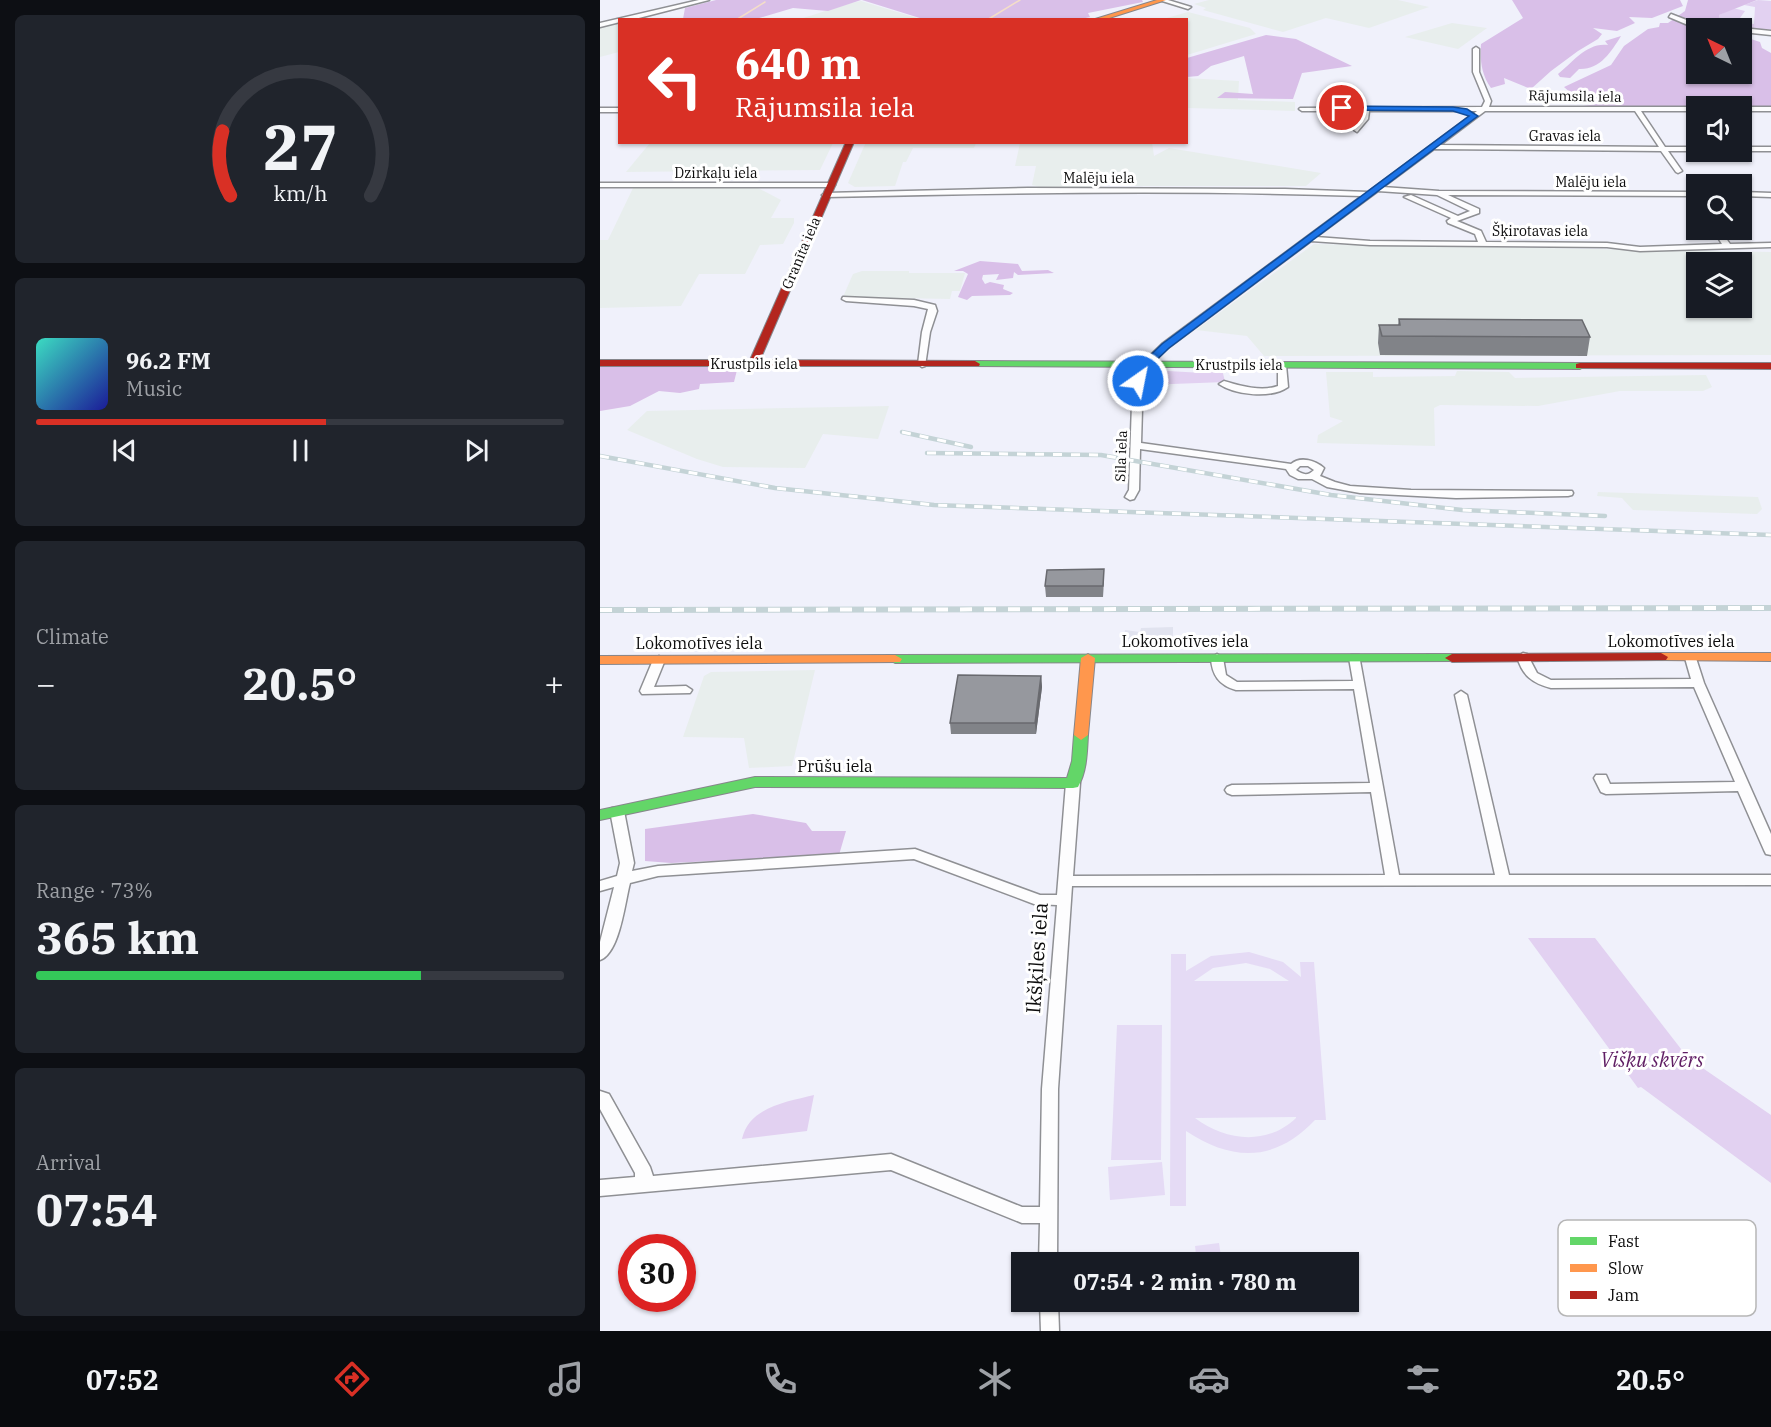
<!DOCTYPE html>
<html lang="en">
<head>
<meta charset="utf-8">
<style>
  :root { --surface:#171b24; --page:#20242c; --text:#f1f3f6; --muted:#9ea1a6; --line:#363941; --accent:#d93025 }
  body { margin:0; font-family:"IBM Plex Serif",serif; background:var(--page); color:var(--text); height:100vh; display:flex; flex-direction:column; font-size:22px; white-space:nowrap }
  * { box-sizing:border-box; margin:0 }
  p { font-size:20px; color:var(--muted) }
  .icon { flex:none; width:33px; height:33px; fill:none; stroke:currentColor; stroke-width:2; stroke-linecap:round; stroke-linejoin:round }
  .map { position:relative; flex:1; overflow:hidden }
  .details { display:flex; flex-direction:column; gap:15px; padding:15px; background:#0d0f14; width:600px }
  .details>* { flex:none }
  .banner { position:absolute; left:18px; top:18px; width:570px; height:126px; border-radius:0px; box-shadow:0 2px 4px #0004; background:#d93025; color:#fff; overflow:hidden }
  .needle { width:39px; rotate:317deg }
  .buttons { position:absolute; left:1086px; top:18px; display:grid; gap:12px }
  .buttons a { display:grid; place-items:center; width:66px; height:66px; border-radius:0px; background:var(--surface); box-shadow:0 2px 4px #0004; font-size:30px }
  .speed { position:absolute; left:18px; top:1234px; display:flex; gap:12px; font-size:30px; font-weight:700; text-align:center }
  .speed>* { display:grid; place-content:center; width:78px; height:78px; border-radius:50%; background:var(--surface); box-shadow:0 2px 4px #0004; line-height:1 }
  .speed .limit { border:9px solid #d22; background:#fff; color:#111 }
  .pin { position:absolute; display:grid; place-items:center; width:51px; height:51px; color:#fff; margin:-26px; border:3px solid #fff; border-radius:50%; box-shadow:0 2px 6px #0007 }
  .me { position:absolute; width:66px; margin:-33px; rotate:33deg; stroke-linejoin:round; filter:drop-shadow(0 0 4px #0008) }
  .turn { display:flex; align-items:center; gap:21px; height:126px; padding:0 18px; font-size:27px }
  .turn .icon { width:78px; height:78px; stroke-width:2.5 }
  .turn b { display:block; font-size:42px; line-height:51px }
  .big { font-size:45px; font-weight:700; line-height:1.1 }
  .details .card { flex:1; display:flex; flex-direction:column; justify-content:center; gap:9px; min-width:0; padding:0 21px; border-radius:9px; background:var(--page) }
  .details .dial { align-items:center; gap:0 }
  .dial svg { height:156px; overflow:visible; fill:none; stroke:var(--line); stroke-width:7; stroke-linecap:round; text-anchor:middle }
  .dial text { fill:var(--text); stroke:none }
  .song { display:flex; align-items:center; gap:18px }
  .cover { width:72px; height:72px; border-radius:9px; background:linear-gradient(135deg,hsl(170 70% 55%),hsl(240 70% 35%)) }
  .played { height:6px; border-radius:3px; background:linear-gradient(90deg,var(--accent) 55%,var(--line) 55%) }
  .keys { display:flex; justify-content:space-around; direction:ltr }
  .heat { display:flex; justify-content:space-between; align-items:center; font-size:33px; direction:ltr }
  .charge { height:9px; border-radius:4px; background:linear-gradient(90deg,#34c759 73%,var(--line) 0) }
  .trip { position:absolute; left:411px; top:1252px; width:348px; height:60px; border-radius:0px; background:var(--surface); box-shadow:0 2px 4px #0004; font-weight:700; line-height:60px; text-align:center }
  .tabs { display:flex; height:96px; justify-content:space-around; align-items:center; background:#090b0e; color:var(--muted) }
  .tabs .icon { width:42px; height:42px }
  .tabs .active { color:var(--accent) }
  .tabs b { font-size:27px; color:var(--text) }
  main { display:flex; flex:1; min-height:0 }
  .map>svg:first-child { display:block }
</style>
</head>
<body>
<main>
<section class="details">
<div class="card dial"><svg viewBox="0 0 100 80">
<path d="M14 69A42 42 0 1 1 86 69"/>
<path d="M14 69A42 42 0 0 1 10 36" stroke="#d93025"/>
<text x="50" y="56" font-size="32" font-weight="700">27</text>
<text x="50" y="72" font-size="11">km/h</text>
</svg></div>
<div class="card">
<div class="song"><i class="cover"></i><div><b>96.2 FM</b><p>Music</p></div></div>
<div class="played"></div>
<div class="keys"><svg class="icon" aria-label="previous" viewBox="0 0 24 24"><path d="M18 5L8 12l10 7zM5 5v14"/></svg><svg class="icon" aria-label="pause" viewBox="0 0 24 24"><path d="M8 5v14M16 5v14"/></svg><svg class="icon" aria-label="next" viewBox="0 0 24 24"><path d="M6 5l10 7-10 7zM19 5v14"/></svg></div>
</div>
<div class="card"><p>Climate</p>
<div class="heat"><a>−</a><b class="big">20.5°</b><a>+</a></div>
</div>
<div class="card"><p>Range · 73%</p><b class="big">365 km</b><div class="charge"></div></div>
<div class="card"><p>Arrival</p><b class="big">07:54</b></div>
</section>
<div class="map">
<svg width="1171" height="1331" viewBox="0 0 1171 1331">
  <rect width="100%" height="100%" fill="#f0f1fb"/>
  <!-- industrial -->
  <g fill="#e8eeed" fill-rule="evenodd">
    <path d="M609,0H798L829,7L769,28L726,18L683,32L603,10L606,8L594,4Z"/>
    <path d="M261,1L320,19H200L251,3Z"/>
    <path d="M588,12L650,28L656,34L587,55L586,20L563,19Z"/>
    <path d="M19,23V52L0,57V27Z"/>
    <path d="M852,23L887,28L858,49L805,37Z"/>
    <path d="M586,78L639,81L638,100L695,102V111L587,108Z"/>
    <path d="M266,142H376V143L374,148H313L306,162H303L295,186L255,187L248,183Z"/>
    <path d="M552,142L554,156L569,148L721,173L706,186H532L533,179L520,176L501,187H440L432,185L436,166H415L420,143Z"/>
    <path d="M50,143L223,142L233,143L220,170L26,172Z"/>
    <path d="M33,188H158L181,200L171,218H194V223L183,244L160,245L145,274H99L81,306L0,308V240H8Z"/>
    <path d="M714,244L1171,252V355L664,356L647,336L596,330ZM1096,262H1142V308H1096Z"/>
    <path d="M262,271H309V273H365L360,291H352L350,299L243,297L253,274Z"/>
    <path d="M857,371L909,372L915,378L1106,375L1112,387L1103,391H1020L938,406L840,405L834,408L835,446L717,443L718,435L743,421L730,417L726,372H773V377L855,376Z"/>
    <path d="M289,406L278,439L223,434L205,468L123,467L97,459L27,430L47,411Z"/>
    <path d="M998,492L1158,497L1162,509L1157,514L1033,510L1022,498L997,496Z"/>
    <path d="M215,670L192,766L149,768L144,738L83,737L104,676L111,672Z"/>
  </g>
  <!-- green -->
  <g fill="#e2d1f1">
    <path d="M1158,0L1171,1V30L1125,26L1121,23L1119,15L1133,8L1145,11L1140,18L1142,23L1154,24L1155,7L1144,5Z"/>
    <path d="M608,369H622L625,382L546,385L548,378L568,371L603,373V370Z"/>
    <path d="M928,938H995L1088,1058L1171,1115V1183L1041,1087L1038,1088Z"/>
    <path d="M214,1095L207,1131L142,1139C149,1107 186,1102 214,1095Z"/>
  </g>
  <!-- forest -->
  <g fill="#d9bfe8">
    <path d="M116,0H261L228,11L193,8L156,19H83L85,8Z"/>
    <path d="M262,0H542L543,2L488,13L490,17L481,19H323Z"/>
    <path d="M912,0H1080L1083,6L1052,18L1029,17L1035,23L1017,31L993,28L1002,34L998,39L978,51L951,71L931,89L904,78L905,84L891,88C881,74 880,60 881,44L923,18Z"/>
    <path d="M1088,0H1171H1157L1119,15L1121,23L1130,28H1096V74H1142V36L1160,42L1162,48L1171,53V109L1096,106V109H987L983,106L1004,103C986,102 978,100 964,87L1011,65L1024,46L1048,29L1059,27L1060,23H1068L1085,11Z"/>
    <path d="M666,35L696,39L752,66L702,73L693,99L617,98L625,92L653,94L644,56L611,66L598,76L587,77V58Z"/>
    <path d="M1021,36C1011,52 1000,70 979,69L970,78L960,77L958,74C972,63 987,42 1008,45L1005,41Z"/>
    <path d="M380,261L418,264L422,271L448,270L454,273L418,275L414,272L413,278L396,280L399,274L383,275L382,279L385,284L390,282L404,285L403,289L413,293L410,295L372,296L367,300L358,297L368,274L363,271H354Z"/>
    <path d="M0,367H135L137,370L134,382L100,384L99,389L80,393L59,391L30,406L0,411Z"/>
    <path d="M153,814L206,823L212,831H246L239,855L71,863L45,861V829Z"/>
  </g>
  <!-- pitch -->
  <g fill="#e5dbf5" fill-rule="evenodd">
    <path d="M649,952L683,962L701,977L700,962H714L726,1120H715C675,1162 633,1162 586,1131V1206H570L571,954H586V971L611,956ZM646,963L670,969L689,981H594L613,968ZM595,1118L696,1117V1118C667,1146 625,1141 595,1118Z"/>
    <path d="M517,1025H562L561,1160H511Z"/>
    <path d="M562,1162L565,1195L510,1200L508,1167Z"/>
    <path d="M619,1243L622,1263H597L595,1246Z"/>
  </g>
  <!-- plaza -->
  <path fill="#e1e3ef" d="M573,627V642H540V639H524L525,630L540,632L541,628Z"/>
  <g fill="none" stroke-linecap="round" stroke-linejoin="round">
    <!-- stream -->
    <g stroke="#f4dec8" stroke-width="1.5">
      <path d="M136,20L165,2"/>
      <path d="M387,20L420,0"/>
      <path d="M452,20L486,19"/>
    </g>
    <defs>
      <g id="street">
        <path d="M99,0H109L31,20H20V22L0,27V23Z"/>
        <path d="M559,0H568L591,7L588,9Z"/>
        <path d="M1071,14L1089,21L1131,28L1088,25L1069,17Z"/>
        <path d="M1141,28H1142L1171,31V35L1142,32Z"/>
        <path d="M876,47L879,49V72L891,101L889,107H1096V111H1041L1065,147H1096V151H1068L1082,171L1078,173L1076,172L1061,151L834,149L783,187L839,191L1096,192V196L848,195L879,209V213L857,221L881,231L886,242L1007,243L1040,247L1122,244L1113,230H1120L1130,244L1171,243V247L1040,251L1007,247L770,245L711,241L568,348L545,370L543,375L541,443L691,464C700,456 715,460 724,468L720,476L735,482L750,486L811,490L972,491L973,493L972,495L968,496L856,498L760,493L727,487L712,479H698L690,475L686,469L540,449L539,490L534,499L530,500L525,497L529,490L533,375L538,367L562,344L762,196C583,190 405,193 226,197L222,195L226,193L428,188L685,189L768,192L877,111H769L768,119L757,132L754,130L762,119L763,111H702L699,109L700,108L882,107L885,101L873,72V49ZM885,111H1035L1059,147L840,145ZM778,191L837,195L870,211L858,216L811,195L804,197L851,218L847,221L848,223L875,234L878,242L770,241L716,237ZM700,466H708L714,470C708,476 703,475 696,470Z"/>
        <rect x="1142" y="107" width="29" height="4"/>
        <rect x="0" y="108" width="20" height="4"/>
        <rect x="1142" y="147" width="29" height="4"/>
        <path d="M0,183H231L235,185L231,187H0Z"/>
        <path d="M1142,192L1171,193V197L1142,196Z"/>
        <path d="M243,297L314,300L335,305L337,311L330,332L325,366L322,367L318,364L322,332L328,309L314,306L246,301L242,299Z"/>
        <path d="M682,362L686,365L688,387C671,399 635,395 619,384L624,381C641,386 661,392 678,386V365Z"/>
        <path d="M923,653L927,654L937,673L951,680L1091,679L1085,658L1087,655H1095L1104,683L1171,834V855L1166,854L1164,850L1138,791L1006,794L1001,792L994,778L996,775H1006L1010,784L1135,782L1094,687L951,688C932,683 923,676 917,657Z"/>
        <path d="M617,654L623,658L626,675L637,682L753,681L749,658L751,655H759L799,875H895L855,695L861,691L867,695L909,875H1171V885L472,886L458,1089L457,1263H439L440,1223H422L291,1170L0,1196V1180L35,1177V1173L0,1109V1091L9,1094L50,1167L53,1176L291,1154L422,1207H440L442,1089L457,905L434,904L314,859L58,876L30,883C25,901 20,953 0,960V942L14,887L0,891V881L17,876L20,863L10,811L12,808H22L24,811L34,863L32,871L58,866L315,849L440,895H457L466,783L468,780H478L480,783L473,876L785,875L771,792L632,795L627,793L625,790L627,787L632,785L770,783L754,689L636,690C619,685 612,675 611,658Z"/>
        <path d="M59,656L65,660L54,687L86,686L92,690L90,693L42,694L40,691L53,660Z"/>
        <path d="M440,1302H458L459,1331H441Z"/>
      </g>
      <g id="fast">
        <path d="M375,361L980,363L985,366L980,369L371,366L370,364Z"/>
        <path d="M852,654L859,658L857,661L295,663L288,659L295,655Z"/>
        <path d="M481,730L488,735C487,752 487,771 478,787L473,788L155,787L0,820V810L155,777L467,778L472,761L474,735Z"/>
      </g>
      <g id="slow">
        <path d="M557,0H566L503,20H492Z"/>
        <path d="M1061,653H1171V661L1056,660L1054,657Z"/>
        <path d="M488,654L495,658L488,735L481,740L474,735L481,658Z"/>
        <path d="M295,655L302,659L300,662L0,664V656Z"/>
      </g>
      <g id="jam">
        <path d="M246,142H254L160,360L375,361L380,364L379,366H0V360H150Z"/>
        <path d="M980,363H1171V369L976,368V364Z"/>
        <path d="M1061,653L1068,657L1066,660L852,662L845,658L852,654Z"/>
      </g>
    </defs>
    <!-- street casing -->
    <use href="#street" stroke="#8f9094" stroke-width="3"/>
    <!-- fast casing -->
    <use href="#fast" stroke="#86868b" stroke-width="2"/>
    <!-- slow casing -->
    <use href="#slow" stroke="#86868b" stroke-width="2"/>
    <!-- jam casing -->
    <use href="#jam" stroke="#86868b" stroke-width="2"/>
    <!-- street -->
    <use href="#street" fill="#fdfdfe" fill-rule="evenodd"/>
    <!-- fast -->
    <use href="#fast" fill="#63d668" fill-rule="evenodd"/>
    <!-- slow -->
    <use href="#slow" fill="#ff974d" fill-rule="evenodd"/>
    <!-- jam -->
    <use href="#jam" fill="#b3261e" fill-rule="evenodd"/>
    <defs>
      <g id="rail-far1">
        <path d="M302,432L371,447"/>
        <path d="M327,453L501,455L731,495L862,510L1005,516"/>
        <path d="M0,456L175,488L334,505L1171,535"/>
      </g>
      <path id="rail" d="M0,610L1171,608"/>
    </defs>
    <!-- rail-far1 casing -->
    <use href="#rail-far1" stroke="#c4d3d6" stroke-width="4.5"/>
    <!-- rail casing -->
    <use href="#rail" stroke="#c4d3d6" stroke-width="6"/>
    <!-- rail-far1 -->
    <use href="#rail-far1" stroke="#fff" stroke-width="3" stroke-dasharray="9" stroke-linecap="butt"/>
    <!-- rail -->
    <use href="#rail" stroke="#fff" stroke-width="4" stroke-dasharray="12" stroke-linecap="butt"/>
  </g>
  <!-- wall -->
  <g fill="#818388">
    <path d="M799,319L990,337L987,356L780,355L778,343L779,325H798Z"/>
    <path d="M504,580L503,597H446L445,586Z"/>
    <path d="M441,676L442,687L436,734H351L350,723Z"/>
  </g>
  <!-- shaded-wall -->
  <path fill="#696a6f" d="M441,676L442,687L436,734L435,723Z"/>
  <!-- building -->
  <g fill="#96989e" stroke="#696a6f" stroke-width="1.5">
    <path d="M799,319L982,320L990,337L782,336L779,325H800Z"/>
    <path d="M504,569L503,586H445L447,570Z"/>
    <path d="M358,675L441,676L435,723H350Z"/>
  </g>
  <!-- route -->
  <path fill="#1a73e8" stroke="#114b97" stroke-width="1.5" d="M742,106L853,107L867,109L878,116L569,348L546,370L542,383H535L536,369L562,344L869,116L853,111L740,110Z"/>
  <g text-anchor="middle" stroke-width="6" stroke-linejoin="round" paint-order="stroke">
    <!-- far-street labels -->
    <g font-size="14" fill="#0d0d0d" stroke="#fff">
      <text transform="translate(975 96) rotate(1)" y="5">Rājumsila iela</text>
      <text x="965" y="141">Gravas iela</text>
      <text x="116" y="178">Dzirkaļu iela</text>
      <text x="499" y="183">Malēju iela</text>
      <text x="991" y="187">Malēju iela</text>
      <text x="940" y="236">Šķirotavas iela</text>
      <text transform="translate(201 253) rotate(-67)" y="5">Granīta iela</text>
      <text x="154" y="369">Krustpils iela</text>
      <text x="639" y="370">Krustpils iela</text>
      <text transform="translate(521 456) rotate(-88)" y="5">Sila iela</text>
    </g>
    <!-- street labels -->
    <g font-size="16" fill="#0d0d0d" stroke="#fff">
      <text x="585" y="647">Lokomotīves iela</text>
      <text x="1071" y="647">Lokomotīves iela</text>
      <text x="99" y="649">Lokomotīves iela</text>
      <text x="235" y="772">Prūšu iela</text>
    </g>
    <!-- near-street labels -->
    <g font-size="20" fill="#0d0d0d" stroke="#fff">
      <text transform="translate(437 958) rotate(-86)" y="7">Ikšķiles iela</text>
    </g>
    <!-- near-park labels -->
    <g font-size="20" font-style="italic" fill="#601e64" stroke="#fff">
      <text x="1052" y="1067">Višķu skvērs</text>
    </g>
  </g>
  <!-- legend -->
  <rect x="958" y="1220" width="198" height="96" rx="9" fill="#fff" stroke="#b6b6b6" stroke-width="1.5"/>
  <rect x="970" y="1237" width="27" height="8" fill="#63d668"/>
  <rect x="970" y="1264" width="27" height="8" fill="#ff974d"/>
  <rect x="970" y="1291" width="27" height="8" fill="#b3261e"/>
  <g font-size="16" fill="#0d0d0d">
    <text x="1008" y="1247">Fast</text>
    <text x="1008" y="1274">Slow</text>
    <text x="1008" y="1301">Jam</text>
  </g>
</svg>
<div class="buttons">
<a><svg class="needle" viewBox="-14 -14 28 28"><path d="M0-13l5 13h-10z" fill="#e53935"/><path d="M0 13l5-13h-10z" fill="#9ea1a6"/></svg></a>
<a><svg class="icon" aria-label="sound" viewBox="0 0 24 24"><path d="M4 9h4l5-4v14l-5-4H4zM17 9q2 3 0 6"/></svg></a>
<a><svg class="icon" aria-label="search" viewBox="0 0 24 24"><circle cx="10" cy="10" r="6"/><path d="M15 15l6 6"/></svg></a>
<a><svg class="icon" aria-label="layers" viewBox="0 0 24 24"><path d="M12 4l9 5-9 5-9-5zM3 14l9 5 9-5"/></svg></a>
</div>
<div class="speed"><div class="limit">30</div></div>
<div class="pin" style="left:742px;top:108px;background:#d93025"><svg class="icon" aria-label="arrive" viewBox="0 0 24 24"><path d="M6 21V4h12l-3 4 3 4H6"/></svg></div>
<svg class="me" style="left:538px;top:381px" viewBox="-20 -20 40 40"><circle r="17" fill="#1a73e8" stroke="#fff" stroke-width="3"/><path d="M0-11L8 9 0 5-8 9z" fill="#fff"/></svg>
<div class="trip">07:54 · 2 min · 780 m</div>
<div class="banner">
<div class="turn"><svg class="icon" aria-label="left" viewBox="0 0 24 24"><path d="M17 20v-9H6M10 6l-5 5 5 5"/></svg><div><b>640 m</b>Rājumsila iela</div></div>
</div>
</div>
</main>
<nav class="tabs">
<b>07:52</b>
<svg class="icon active" aria-label="directions" viewBox="0 0 24 24"><path d="M12 3l9 9-9 9-9-9zM9 14v-3h6M13 9l2 2-2 2"/></svg>
<svg class="icon" aria-label="music" viewBox="0 0 24 24"><path d="M9 18V5l10-2v13"/><circle cx="6" cy="18" r="3"/><circle cx="16" cy="16" r="3"/></svg>
<svg class="icon" aria-label="phone" viewBox="0 0 24 24"><path d="M5 4h4l2 5-3 2q2 4 5 5l2-3 5 2v4C11 20 4 13 5 4z"/></svg>
<svg class="icon" aria-label="climate" viewBox="0 0 24 24"><path d="M12 3v18M4 7l16 10M4 17L20 7"/></svg>
<svg class="icon" aria-label="car" viewBox="0 0 24 24"><path d="M5 17H2v-5l4-1 3-4h7l3 4 3 1v5h-3M9 17h6M6 11h13"/><circle cx="7" cy="17" r="2"/><circle cx="17" cy="17" r="2"/></svg>
<svg class="icon" aria-label="filters" viewBox="0 0 24 24"><path d="M4 7h16M4 17h16"/><circle cx="9" cy="7" r="2"/><circle cx="15" cy="17" r="2"/></svg>
<b>20.5°</b>
</nav>
</body>
</html>
